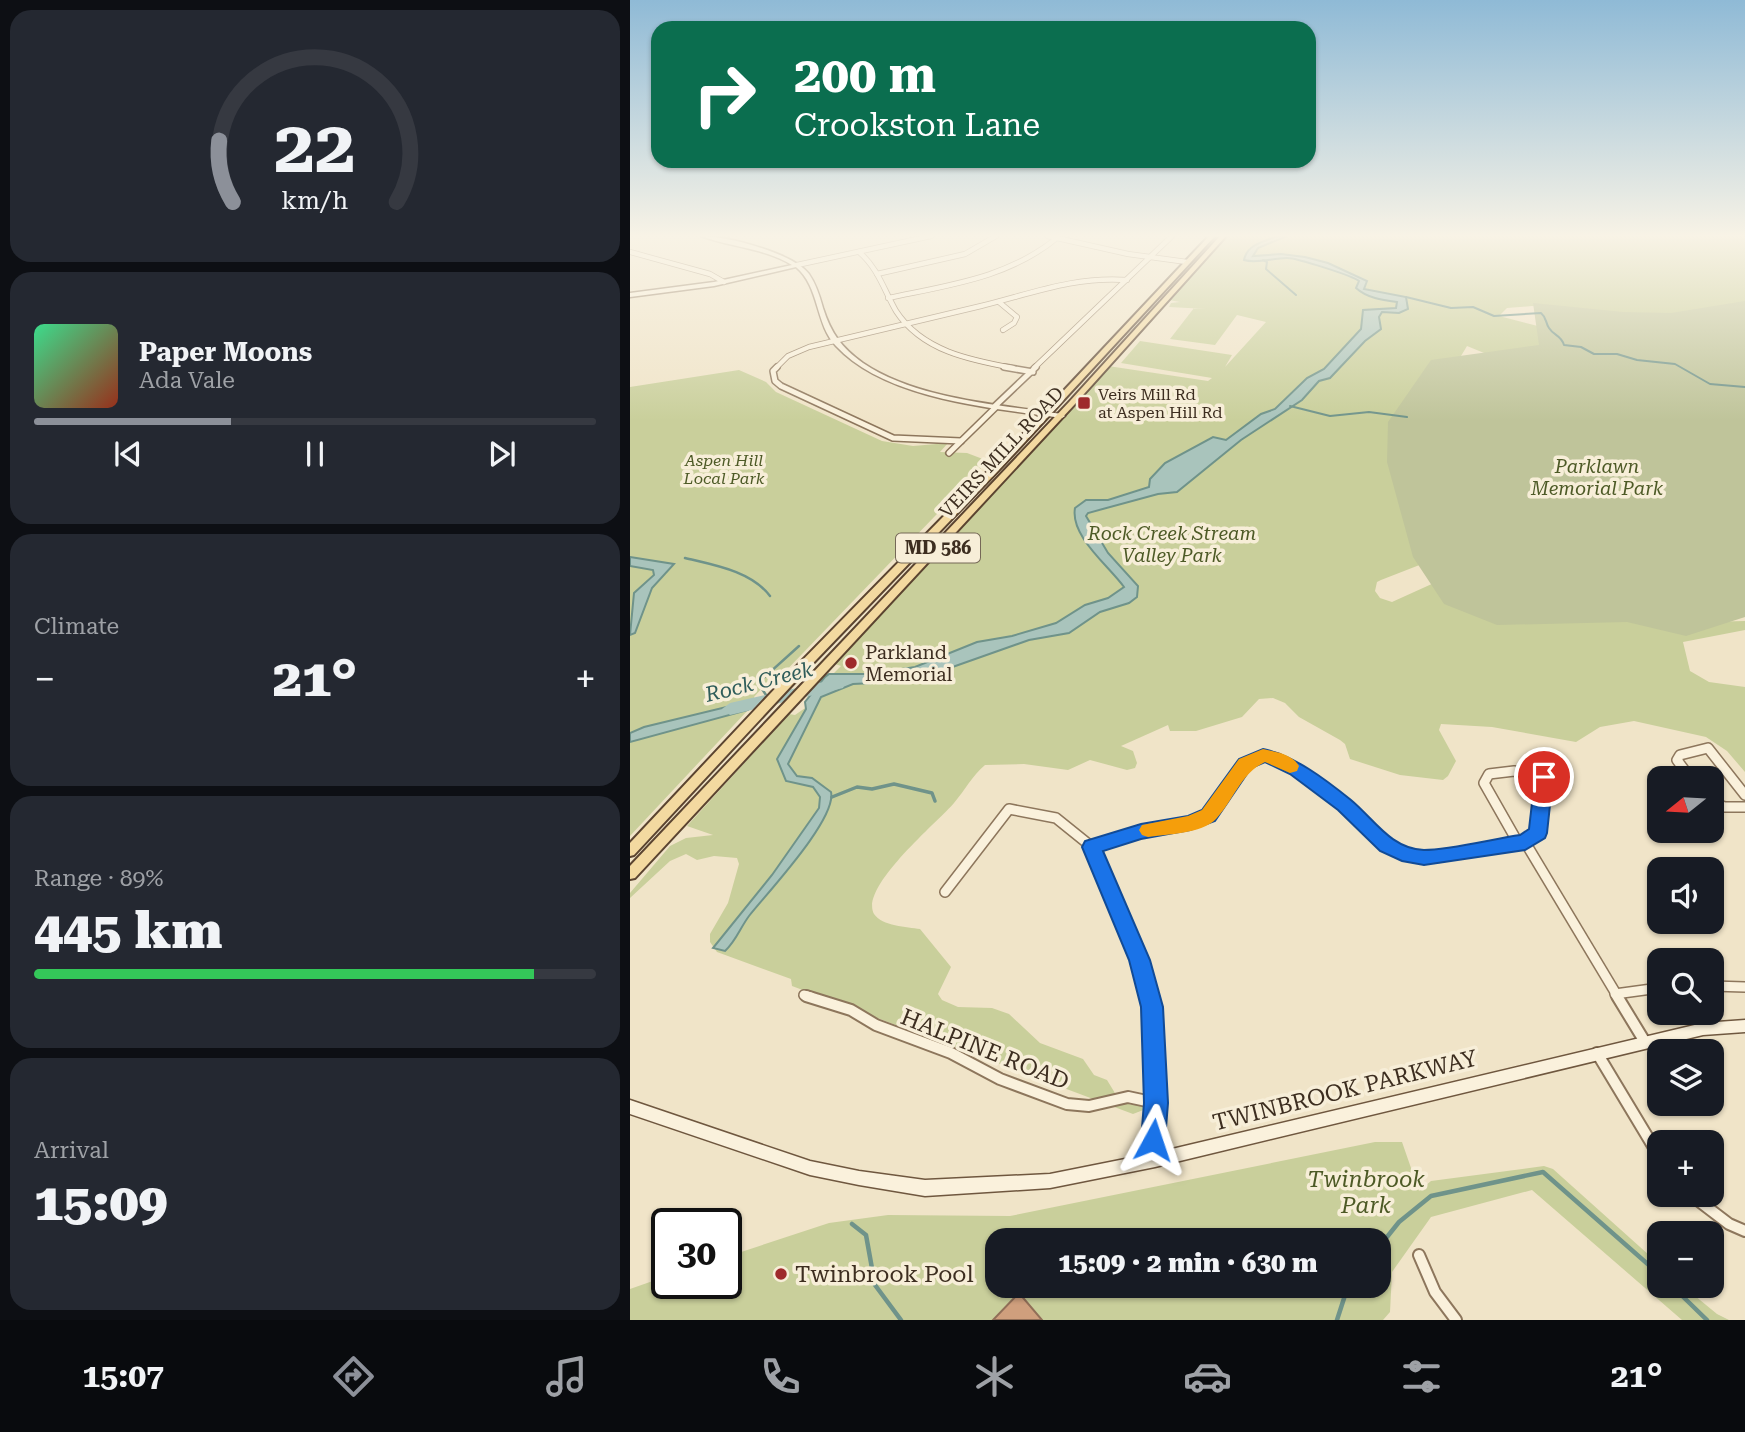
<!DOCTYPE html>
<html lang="en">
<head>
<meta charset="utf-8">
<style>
  :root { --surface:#171b24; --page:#242831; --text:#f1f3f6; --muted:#9ea1a6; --line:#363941; --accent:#8c9099 }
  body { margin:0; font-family:"Roboto Serif",serif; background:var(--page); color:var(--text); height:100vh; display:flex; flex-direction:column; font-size:26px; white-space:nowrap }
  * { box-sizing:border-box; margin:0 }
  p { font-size:23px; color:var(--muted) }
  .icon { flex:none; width:38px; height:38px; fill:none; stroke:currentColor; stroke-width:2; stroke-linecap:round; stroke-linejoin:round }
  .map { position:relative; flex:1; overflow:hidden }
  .drawer { display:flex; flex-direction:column; gap:10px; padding:10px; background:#0d0f14; width:630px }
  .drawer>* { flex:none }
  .guide { position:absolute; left:21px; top:21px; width:665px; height:147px; border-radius:21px; box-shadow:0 2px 5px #0004; background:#0b6e4f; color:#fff; overflow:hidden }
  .needle { width:46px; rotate:252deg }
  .controls { position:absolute; left:1017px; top:766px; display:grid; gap:14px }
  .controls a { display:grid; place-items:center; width:77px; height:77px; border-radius:14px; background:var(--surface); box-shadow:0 2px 5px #0004; font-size:35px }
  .speed { position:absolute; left:21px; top:1208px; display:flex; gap:14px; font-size:35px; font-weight:700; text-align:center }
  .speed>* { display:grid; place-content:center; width:91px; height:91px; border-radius:50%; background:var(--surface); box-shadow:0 2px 5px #0004; line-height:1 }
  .speed .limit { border:4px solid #111; border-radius:10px; background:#fff; color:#111 }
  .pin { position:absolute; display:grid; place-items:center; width:60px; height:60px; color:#fff; margin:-30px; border:4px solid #fff; border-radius:50%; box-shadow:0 2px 7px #0007 }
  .me { position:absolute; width:77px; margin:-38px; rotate:5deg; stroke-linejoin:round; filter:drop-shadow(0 0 5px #0008) }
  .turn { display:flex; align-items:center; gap:24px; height:147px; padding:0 28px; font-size:32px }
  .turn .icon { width:91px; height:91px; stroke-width:2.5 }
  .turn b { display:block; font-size:49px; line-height:60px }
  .big { font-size:52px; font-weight:800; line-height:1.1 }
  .drawer .widget { flex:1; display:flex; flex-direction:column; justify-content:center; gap:10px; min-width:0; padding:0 24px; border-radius:21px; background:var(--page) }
  .drawer .dial { align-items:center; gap:0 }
  .dial svg { height:182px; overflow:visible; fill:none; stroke:var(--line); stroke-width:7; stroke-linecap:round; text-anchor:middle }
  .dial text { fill:var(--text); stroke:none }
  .song { display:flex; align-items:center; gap:21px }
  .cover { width:84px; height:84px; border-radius:10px; background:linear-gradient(135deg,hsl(150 70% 55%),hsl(10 70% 35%)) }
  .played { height:7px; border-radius:4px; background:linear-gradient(90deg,var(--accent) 35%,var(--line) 35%) }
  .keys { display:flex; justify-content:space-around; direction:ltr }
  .heat { display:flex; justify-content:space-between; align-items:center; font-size:38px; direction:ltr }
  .charge { height:10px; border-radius:5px; background:linear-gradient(90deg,#34c759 89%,var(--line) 0) }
  .trip { position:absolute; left:355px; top:1228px; width:406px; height:70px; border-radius:21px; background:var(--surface); box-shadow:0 2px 5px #0004; font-weight:800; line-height:70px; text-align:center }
  .tab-bar { display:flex; height:112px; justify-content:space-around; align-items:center; background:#090b0e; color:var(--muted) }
  .tab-bar .icon { width:49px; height:49px }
  .tab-bar .on { color:var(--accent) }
  .tab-bar b { font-size:32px; color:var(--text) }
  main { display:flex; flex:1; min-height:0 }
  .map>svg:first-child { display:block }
</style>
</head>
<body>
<main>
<section class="drawer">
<div class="widget dial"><svg viewBox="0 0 100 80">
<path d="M14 69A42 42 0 1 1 86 69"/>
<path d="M14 69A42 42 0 0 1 8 42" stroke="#8c9099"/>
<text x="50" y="56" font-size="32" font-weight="700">22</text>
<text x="50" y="72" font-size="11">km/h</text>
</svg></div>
<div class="widget">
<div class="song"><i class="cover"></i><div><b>Paper Moons</b><p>Ada Vale</p></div></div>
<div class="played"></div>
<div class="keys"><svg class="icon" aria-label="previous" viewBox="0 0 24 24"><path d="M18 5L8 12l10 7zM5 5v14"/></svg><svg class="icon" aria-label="pause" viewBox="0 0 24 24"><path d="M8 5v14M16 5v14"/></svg><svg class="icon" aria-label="next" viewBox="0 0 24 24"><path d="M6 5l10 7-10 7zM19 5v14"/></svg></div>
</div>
<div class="widget"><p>Climate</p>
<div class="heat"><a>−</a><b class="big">21°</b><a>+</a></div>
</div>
<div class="widget"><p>Range · 89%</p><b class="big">445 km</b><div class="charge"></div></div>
<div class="widget"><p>Arrival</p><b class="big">15:09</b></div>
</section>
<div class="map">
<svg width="1115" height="1320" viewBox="0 0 1115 1320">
  <rect width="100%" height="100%" fill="#f0e4c8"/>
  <!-- green -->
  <g fill="#c9cf9b" fill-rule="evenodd">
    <path d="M598,236H1115V312L1053,321L902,306L877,308L869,316L955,338L859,355L837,346L828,361L810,557L751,580L747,582L745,591L750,598L762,602L815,578L1076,622L1115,621V630L1053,642L1060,671L1079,682L1115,687V772L1097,751L1076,737L1004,721L970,727L946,742L862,727L811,724L809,730L826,761L818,776L813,780L770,775L720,759L715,744L710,740L669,717L655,703L643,698L629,699L612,717L566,731H540L538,725L491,746L503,751L507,763L505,768L497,770L460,760L438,770L394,764L355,765C342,776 335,790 324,803C308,822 229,887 244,914C252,926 277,927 290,929L321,967L308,994L312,1000L328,1007L362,1008L379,1014L410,1043L453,1059L464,1075L477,1080L491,1103L521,1107L503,1114L162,986L161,979L87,952L80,942V934L98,903L109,864L107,858L84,856L67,860L56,854L40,861L0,898V893L40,846L56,838L83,835L57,826L159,714L165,715L191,697L212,674H203L211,666L205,664L478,366L578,381L582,378L491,363L510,341L602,355L595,367L636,322L607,315L585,345L540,339L564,308L577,309L539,307L541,303L550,302L539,300Z"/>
    <path d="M109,370L136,382L146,392L252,441L283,446L318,443L310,452L337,453L358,461L148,679L141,678L124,697L125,700L120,701L111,711L118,710L0,836V387Z"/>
    <path d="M745,1142H772L789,1191L801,1181L914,1166L923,1169L1029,1264V1286H1053L1087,1314L1099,1320H1052L902,1190L801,1217L762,1272L760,1312L753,1320H0V1289L37,1276V1283H96V1257L199,1223L258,1215L380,1216ZM368,1241H749V1286H368Z"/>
  </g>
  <!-- cemetery -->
  <path fill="#bfc49a" d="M1115,301V617L1056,636L997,622L867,625L814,604L783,557L757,462L758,422L801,360L909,345L903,303L993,312L1041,313Z"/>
  <!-- water -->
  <g fill="#a9c4bc" stroke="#6f938a" stroke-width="2">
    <path d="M648,236H657L628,248L623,256L651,254L675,257L698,263L737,281L734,289L776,297L778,309L769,313L752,312L749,317L751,329L735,341L700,378L689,381L672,400L611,440L547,492L528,494L458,513L456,516L478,553L508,586L507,597L499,603L470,612L439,633L399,640L283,681L223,684L191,697L158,764L167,776L182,778L201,792C207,819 137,893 119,916C110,928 106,941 95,951L83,948L142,875L189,808L190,797L183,787L156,781L147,759L176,709L175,702L195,677L199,674H240L285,667L347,642L382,636L426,623L455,605L478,598L494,587C478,565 440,536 445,508L456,500H478L519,487L520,479L535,463L583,437L596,440L631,414L645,409L677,378L694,369L731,329L733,310L766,308L767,302C752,300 737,298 726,288L729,281C723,276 667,258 657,258C642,258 627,264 614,260C617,244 635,241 648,236Z"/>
    <path d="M0,557L44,564L22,588L5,633L0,635L4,593L24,575L23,570L0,566Z"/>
    <path d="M125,700L118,710L0,742V733L14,727Z"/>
  </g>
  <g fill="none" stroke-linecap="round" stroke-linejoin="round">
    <!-- stream-far3 -->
    <g stroke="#6f938a" stroke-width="2">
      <path d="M633,260L637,262L636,269L666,295"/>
      <path d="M776,297L821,308L843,307L864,316L911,313C917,318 915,322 919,328C924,336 931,335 934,345L951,347L964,354H987L1007,360L1045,364L1080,384L1115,387"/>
      <path d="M660,406L700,416L739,412L777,417"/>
    </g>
    <!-- stream-far2 -->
    <g stroke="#6f938a" stroke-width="2.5">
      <path d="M55,558C84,565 121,571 140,596"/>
      <path d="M138,698L128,683L169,646"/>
    </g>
    <!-- stream-far1 -->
    <path stroke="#6f938a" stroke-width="3.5" d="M202,797L227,787L242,789L264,784L302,793L305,801"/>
    <!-- stream -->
    <g stroke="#6f938a" stroke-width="4.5">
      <path d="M222,1224L236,1235L245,1285L271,1320"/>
      <path d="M749,1247L769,1222L801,1196L913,1172L1029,1274"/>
      <path d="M1042,1286L1077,1320"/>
      <path d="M707,1320L718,1286"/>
    </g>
    <!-- river -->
    <path fill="#a9c4bc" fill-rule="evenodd" d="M207,679L215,684L213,688L100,715L92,709L100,703Z"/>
  </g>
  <!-- building -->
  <path fill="#cf9f7d" stroke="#916f58" stroke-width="2" d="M389,1293L412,1320H363Z"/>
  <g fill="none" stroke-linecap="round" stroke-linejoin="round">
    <defs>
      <g id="minor-far3">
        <path d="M418,236L498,254L557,262"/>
        <path d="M0,252L80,274L94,282"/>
        <path d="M229,252C248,268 254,290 266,311C292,351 340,360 383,368"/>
        <path d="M167,265L301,236"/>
        <path d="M247,274L335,254L366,236"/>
        <path d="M258,298C319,285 379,278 428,237"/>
        <path d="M369,302L387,317L384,323L373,330"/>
        <path d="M146,368L158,356L179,347C236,333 294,320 351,306C400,294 445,276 497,280"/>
        <path d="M404,368L542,236"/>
      </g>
      <g id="minor-far2">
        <path d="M147,367L143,371L145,381L151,386L263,438L331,441"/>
        <path d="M374,367L403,372"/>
        <path d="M365,406L406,367"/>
        <path d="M319,453L367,406"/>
      </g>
      <g id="minor-far1">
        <path d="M1061,779L1047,760L1050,755L1078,748L1115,795"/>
        <path d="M1082,803L1095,807H1115"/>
        <path d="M887,841L854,783L859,774L884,771L914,777L908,833L895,842"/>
        <path d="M895,842L988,997"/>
        <path d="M462,847L511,831L560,823L578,815L615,764L633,755L647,758L666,769L715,805L756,846L772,853L794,858L811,857L887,841L895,842"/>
        <path d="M315,892L379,809L426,818L462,847L510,960L520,997"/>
        <path d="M1082,986L1115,987"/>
        <path d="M985,994L1029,988"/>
        <path d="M174,995L181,997"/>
      </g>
      <g id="minor">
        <path d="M176,996L221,1010L246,1025L321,1053L370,1079L437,1104L459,1106L498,1097L526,1103"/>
        <path d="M519,996L522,1007L526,1103L523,1140L525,1160"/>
        <path d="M987,996L1015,1042"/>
        <path d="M967,1053L1029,1156"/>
        <path d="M1061,1195L1099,1224L1115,1231"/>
        <path d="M789,1255L805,1292L826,1320"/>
      </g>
      <path id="tertiary" d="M71,236C97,236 163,253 179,274C186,284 190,297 193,308C201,333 211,347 233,363C286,399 370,405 432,414L435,416L432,418C363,408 256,400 206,346C185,324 190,287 166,267L84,286L0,297V293L84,282L162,265C134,248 100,247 71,236Z"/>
      <path id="secondary" d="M1115,1020V1032L1073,1035L525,1167L420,1188L295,1196L229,1185L180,1175L0,1114V1100L180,1161L229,1171L295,1180L420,1174L525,1153L1073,1023Z"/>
      <g id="primary">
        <path d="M579,236H585L367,472L162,685L4,855L0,856V843L154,679L361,468Z"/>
        <path d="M590,236H596L445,404L5,878L0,879V866L440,401Z"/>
      </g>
    </defs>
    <!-- minor-far3 casing -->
    <use href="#minor-far3" stroke="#8d765c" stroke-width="6"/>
    <!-- minor-far2 casing -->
    <use href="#minor-far2" stroke="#8d765c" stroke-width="8"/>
    <!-- minor-far1 casing -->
    <use href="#minor-far1" stroke="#8d765c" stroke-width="12"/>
    <!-- minor casing -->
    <use href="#minor" stroke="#8d765c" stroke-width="14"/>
    <!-- tertiary casing -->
    <use href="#tertiary" stroke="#8d765c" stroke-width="3"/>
    <!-- secondary casing -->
    <use href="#secondary" stroke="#6f573f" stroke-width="3"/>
    <!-- primary casing -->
    <use href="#primary" stroke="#5b4430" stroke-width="4"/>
    <!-- minor-far3 -->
    <use href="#minor-far3" stroke="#faf1dc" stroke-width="4.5"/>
    <!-- minor-far2 -->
    <use href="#minor-far2" stroke="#faf1dc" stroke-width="5"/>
    <!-- minor-far1 -->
    <use href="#minor-far1" stroke="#faf1dc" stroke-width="9"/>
    <!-- minor -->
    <use href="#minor" stroke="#faf1dc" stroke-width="10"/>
    <!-- tertiary -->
    <use href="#tertiary" fill="#faf1dc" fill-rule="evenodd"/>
    <!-- secondary -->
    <use href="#secondary" fill="#faf1dc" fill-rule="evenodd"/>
    <!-- primary -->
    <use href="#primary" fill="#f3d9a0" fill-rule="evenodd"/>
  </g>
  <!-- sky -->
  <linearGradient id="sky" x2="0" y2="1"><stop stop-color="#8fbad6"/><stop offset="0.56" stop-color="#f8f3e6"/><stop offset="1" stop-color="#f8f3e6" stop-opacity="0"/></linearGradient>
  <rect width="1115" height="421" fill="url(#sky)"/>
  <!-- route -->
  <path fill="#1a73e8" stroke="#114b97" stroke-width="2" d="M633,749C665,756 695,779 721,800C744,819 761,849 794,850C819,850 863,839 890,835L899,829L905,777L907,772H920L923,777L917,833L915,838L895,850L794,865L772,861L750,851L708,810L660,774L635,762L621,768L585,821L560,830L511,839L473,851L520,960L533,1007L538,1103L535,1140L531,1148L523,1152L514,1148L511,1140L514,1103L511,1007L499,960L452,847L455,841L511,824L558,816L572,810L609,759Z"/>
  <!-- slow -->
  <path fill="#f59e0b" d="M633,749C646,752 662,754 669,766L667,771L660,773L635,762C610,774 604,800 586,819C571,834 538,834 518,837L512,835L509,830L512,825L558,816L572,810L609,759Z"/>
  <!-- markers -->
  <g fill="#9e2a2b" stroke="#f7eed8" stroke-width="2.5">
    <rect x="447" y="396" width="14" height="14" rx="3.5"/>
    <circle cx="221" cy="663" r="7"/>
    <circle cx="151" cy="1274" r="7"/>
  </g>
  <g text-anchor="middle" stroke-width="7" stroke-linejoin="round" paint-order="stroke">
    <!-- far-poi labels -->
    <g font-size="16" fill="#3d2e20" stroke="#f7eed8" text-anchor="start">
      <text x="468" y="400">Veirs Mill Rd<tspan x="468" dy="18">at Aspen Hill Rd</tspan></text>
    </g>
    <!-- far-park labels -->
    <g font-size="16" font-style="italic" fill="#4d5a26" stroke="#f7eed8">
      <text x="94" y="466">Aspen Hill<tspan x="94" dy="18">Local Park</tspan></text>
    </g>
    <!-- shield labels -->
    <rect fill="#f7eed8" stroke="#756857" stroke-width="2" x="266" y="533.5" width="84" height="29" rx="5"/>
    <g font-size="18" font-weight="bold" fill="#3d2e20">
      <text x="308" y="554">MD 586</text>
    </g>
    <!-- street labels -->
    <g font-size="19" fill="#3d2e20" stroke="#f7eed8">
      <text transform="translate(371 452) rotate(-47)" y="7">VEIRS MILL ROAD</text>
    </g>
    <!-- park labels -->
    <g font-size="19" font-style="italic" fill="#4d5a26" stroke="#f7eed8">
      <text x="967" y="473">Parklawn<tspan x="967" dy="22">Memorial Park</tspan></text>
      <text x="542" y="540">Rock Creek Stream<tspan x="542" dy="22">Valley Park</tspan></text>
    </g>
    <!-- poi labels -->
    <g font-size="19" fill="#3d2e20" stroke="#f7eed8" text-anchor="start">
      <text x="235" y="659">Parkland<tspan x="235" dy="22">Memorial</tspan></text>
    </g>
    <!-- water labels -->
    <g font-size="21" font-style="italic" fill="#2f5d5a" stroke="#f7eed8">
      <text transform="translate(129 682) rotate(-14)" y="7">Rock Creek</text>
    </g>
    <!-- near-street labels -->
    <g font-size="23" fill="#3d2e20" stroke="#f7eed8">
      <text transform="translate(355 1049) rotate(22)" y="8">HALPINE ROAD</text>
      <text transform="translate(715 1090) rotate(-14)" y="8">TWINBROOK PARKWAY</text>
    </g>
    <!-- near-park labels -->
    <g font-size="23" font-style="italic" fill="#4d5a26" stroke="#f7eed8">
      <text x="736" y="1187">Twinbrook<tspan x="736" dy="26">Park</tspan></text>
    </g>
    <!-- near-poi labels -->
    <g font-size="23" fill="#3d2e20" stroke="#f7eed8" text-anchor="start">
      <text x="165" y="1282">Twinbrook Pool</text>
    </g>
  </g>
</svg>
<div class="controls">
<a><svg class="needle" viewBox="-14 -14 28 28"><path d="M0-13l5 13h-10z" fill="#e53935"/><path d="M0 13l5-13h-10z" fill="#9ea1a6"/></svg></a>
<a><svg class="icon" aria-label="sound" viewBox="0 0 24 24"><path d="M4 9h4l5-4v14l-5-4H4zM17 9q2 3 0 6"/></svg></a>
<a><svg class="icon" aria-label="search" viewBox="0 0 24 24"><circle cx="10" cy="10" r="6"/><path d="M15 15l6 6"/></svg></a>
<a><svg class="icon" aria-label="layers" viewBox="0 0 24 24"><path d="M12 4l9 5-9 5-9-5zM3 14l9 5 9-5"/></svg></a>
<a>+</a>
<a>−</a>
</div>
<div class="speed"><div class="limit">30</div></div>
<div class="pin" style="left:914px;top:777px;background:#d93025"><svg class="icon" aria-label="arrive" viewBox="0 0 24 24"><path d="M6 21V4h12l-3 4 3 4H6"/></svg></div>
<svg class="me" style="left:523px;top:1140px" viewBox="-20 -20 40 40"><path d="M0-17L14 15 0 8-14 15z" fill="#1a73e8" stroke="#fff" stroke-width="4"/></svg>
<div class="trip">15:09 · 2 min · 630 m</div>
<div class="guide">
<div class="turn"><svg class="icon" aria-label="right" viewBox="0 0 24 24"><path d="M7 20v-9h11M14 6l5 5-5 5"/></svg><div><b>200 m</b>Crookston Lane</div></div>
</div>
</div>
</main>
<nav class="tab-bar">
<b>15:07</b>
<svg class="icon on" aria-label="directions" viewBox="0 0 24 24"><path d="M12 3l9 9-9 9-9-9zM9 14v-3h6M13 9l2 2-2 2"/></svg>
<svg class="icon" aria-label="music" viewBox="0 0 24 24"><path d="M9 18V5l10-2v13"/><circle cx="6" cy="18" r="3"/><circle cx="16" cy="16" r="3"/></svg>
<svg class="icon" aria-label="phone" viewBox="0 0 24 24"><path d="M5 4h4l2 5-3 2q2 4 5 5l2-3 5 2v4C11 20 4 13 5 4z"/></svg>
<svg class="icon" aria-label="climate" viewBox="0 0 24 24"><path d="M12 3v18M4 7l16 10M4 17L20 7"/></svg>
<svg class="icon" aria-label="car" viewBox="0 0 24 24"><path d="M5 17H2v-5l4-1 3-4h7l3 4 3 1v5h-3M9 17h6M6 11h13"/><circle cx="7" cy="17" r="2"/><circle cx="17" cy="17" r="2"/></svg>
<svg class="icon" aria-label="filters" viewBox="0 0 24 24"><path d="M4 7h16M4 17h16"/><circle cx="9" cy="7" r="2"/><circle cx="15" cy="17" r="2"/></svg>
<b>21°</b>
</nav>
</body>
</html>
